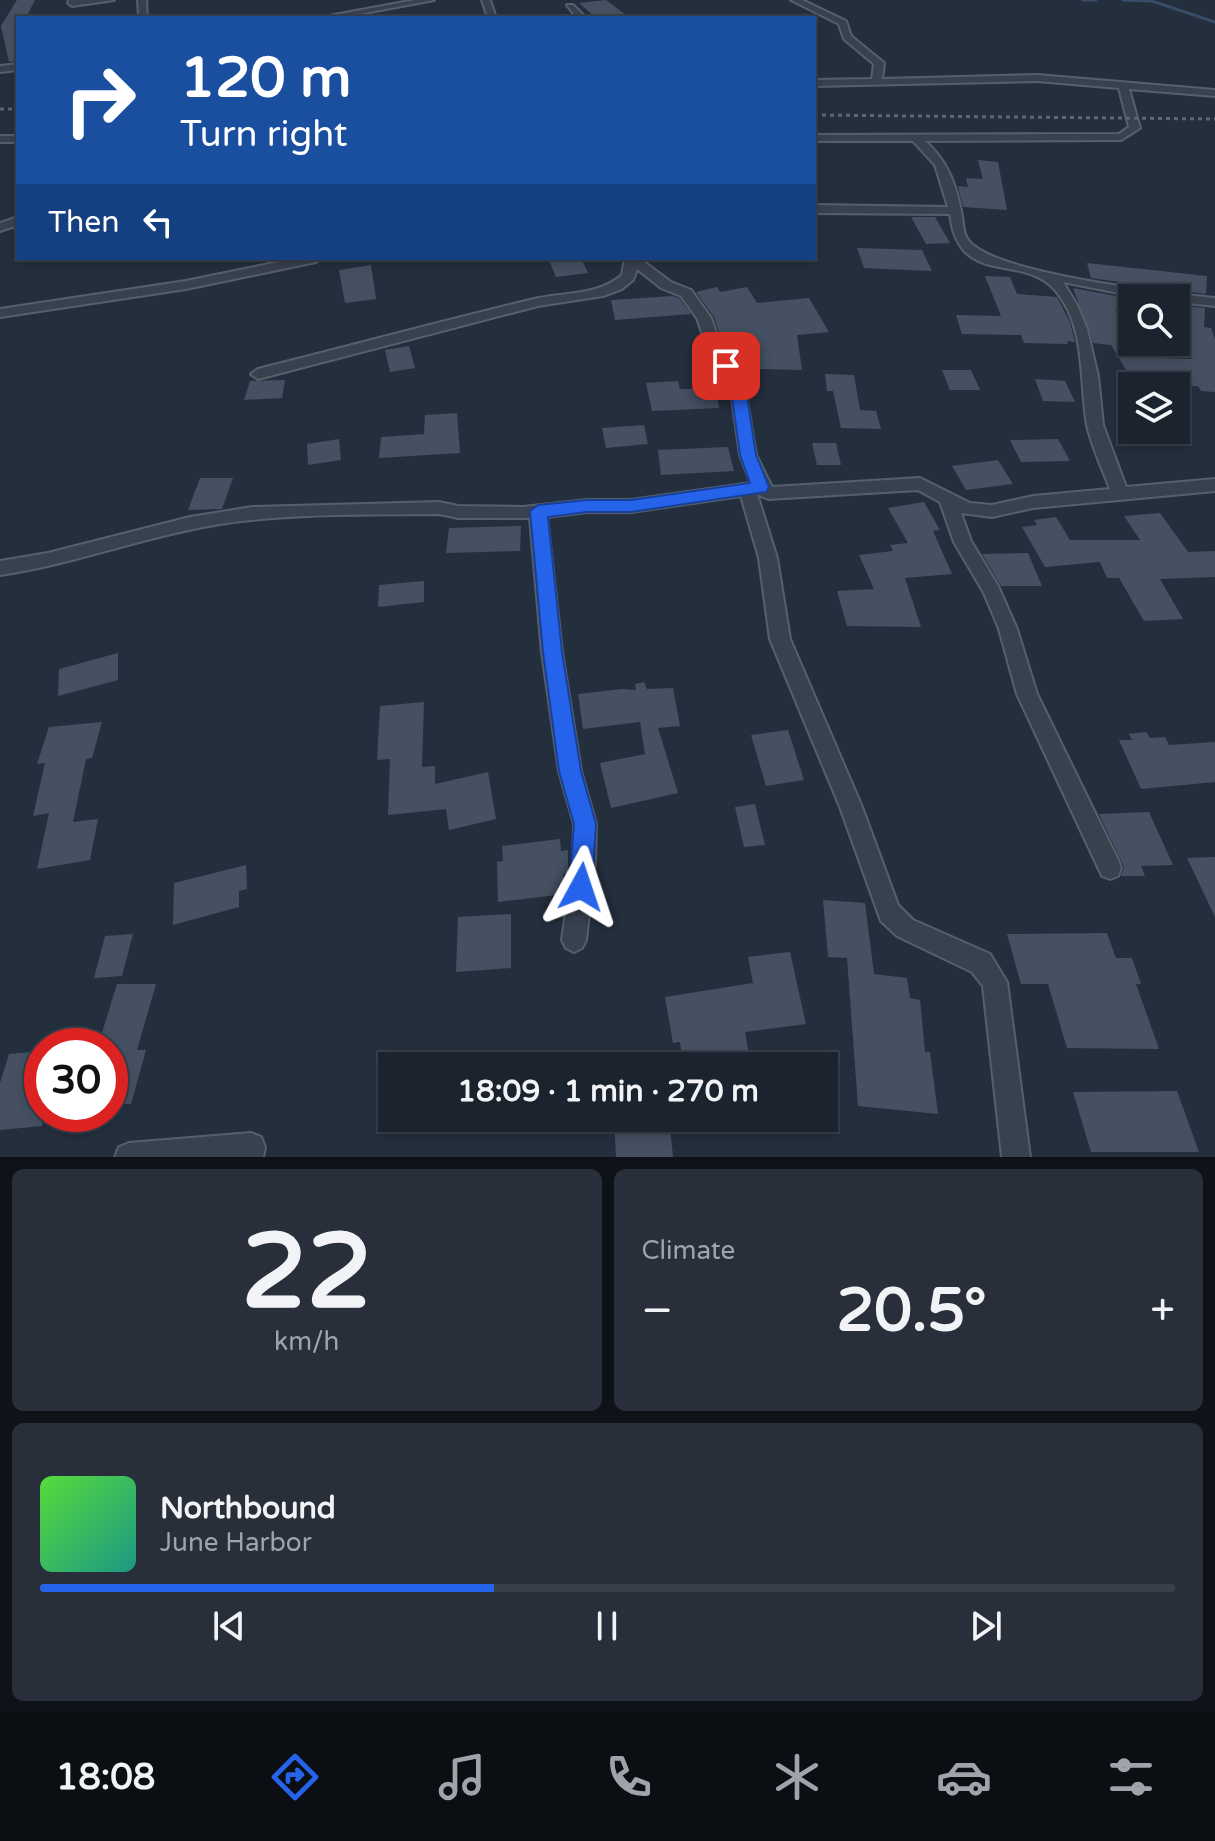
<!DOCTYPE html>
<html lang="en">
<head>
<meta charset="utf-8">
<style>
  :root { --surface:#1b232e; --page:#282f3a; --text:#f1f3f6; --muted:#a0a4aa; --line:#39404a; --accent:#2563eb }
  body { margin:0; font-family:"Varela Round",sans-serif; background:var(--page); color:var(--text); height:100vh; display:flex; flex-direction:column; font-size:30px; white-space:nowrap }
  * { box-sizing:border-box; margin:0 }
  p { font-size:26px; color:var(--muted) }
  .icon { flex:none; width:44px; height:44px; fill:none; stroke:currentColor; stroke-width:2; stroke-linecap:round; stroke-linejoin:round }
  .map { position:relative; height:1157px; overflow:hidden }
  .panel { display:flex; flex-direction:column; gap:12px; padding:12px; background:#0f1319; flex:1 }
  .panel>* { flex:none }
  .banner { position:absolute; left:16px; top:16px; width:800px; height:244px; border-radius:0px; box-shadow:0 4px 12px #0003,0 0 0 2px var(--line); background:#1a4fa0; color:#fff; overflow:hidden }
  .tools { position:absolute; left:1118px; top:284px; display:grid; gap:16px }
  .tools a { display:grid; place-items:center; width:72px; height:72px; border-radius:0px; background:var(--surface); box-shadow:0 4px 12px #0003,0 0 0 2px var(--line); font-size:40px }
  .speed { position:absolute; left:24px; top:1028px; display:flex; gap:16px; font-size:40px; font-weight:700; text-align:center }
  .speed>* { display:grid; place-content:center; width:104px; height:104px; border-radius:50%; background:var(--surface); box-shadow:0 4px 12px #0003,0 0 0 2px var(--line); line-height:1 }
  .speed .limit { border:12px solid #d22; background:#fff; color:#111 }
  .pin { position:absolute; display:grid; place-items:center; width:68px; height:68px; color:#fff; margin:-34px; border-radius:16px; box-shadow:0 4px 12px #0006 }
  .me { position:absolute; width:88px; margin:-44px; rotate:5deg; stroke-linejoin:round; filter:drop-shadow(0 0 6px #0008) }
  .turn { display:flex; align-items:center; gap:28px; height:168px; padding:0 32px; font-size:36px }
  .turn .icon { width:104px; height:104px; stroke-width:2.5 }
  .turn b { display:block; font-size:56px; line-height:68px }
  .then { display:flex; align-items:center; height:76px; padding:0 32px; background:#0003; gap:16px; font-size:30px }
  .big { font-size:60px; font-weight:700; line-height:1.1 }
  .panel .card { flex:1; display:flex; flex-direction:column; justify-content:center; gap:12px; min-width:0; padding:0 28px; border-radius:12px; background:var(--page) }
  .panel .dial { align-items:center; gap:0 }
  .dial b { font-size:104px; line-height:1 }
  .song { display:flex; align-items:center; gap:24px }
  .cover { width:96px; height:96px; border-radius:12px; background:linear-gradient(135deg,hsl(110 70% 55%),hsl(170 70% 35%)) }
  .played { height:8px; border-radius:4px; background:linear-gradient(90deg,var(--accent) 40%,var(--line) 40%) }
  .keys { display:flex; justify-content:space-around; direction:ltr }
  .heat { display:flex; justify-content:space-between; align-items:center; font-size:44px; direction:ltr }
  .panel .tiles { flex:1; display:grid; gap:12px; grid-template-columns:1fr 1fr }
  .card:last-child { grid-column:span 2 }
  .trip { position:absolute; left:378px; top:1052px; width:460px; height:80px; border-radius:0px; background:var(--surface); box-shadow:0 4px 12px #0003,0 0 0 2px var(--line); font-weight:700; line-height:80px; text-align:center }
  .tabs { display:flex; height:128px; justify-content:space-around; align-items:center; background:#0b0e12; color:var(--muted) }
  .tabs .icon { width:56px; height:56px }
  .tabs .on { color:var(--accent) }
  .tabs b { font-size:36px; color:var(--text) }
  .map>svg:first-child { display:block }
</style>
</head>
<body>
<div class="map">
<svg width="1215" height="1157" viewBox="0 0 1215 1157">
  <rect width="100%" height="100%" fill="#242f3e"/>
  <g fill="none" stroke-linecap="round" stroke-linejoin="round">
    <!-- stream -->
    <g stroke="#394c67" stroke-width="3">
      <path d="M1083,0H1096"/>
      <path d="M1123,0L1150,1"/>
      <path d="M1149,0L1215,22"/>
    </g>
  </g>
  <!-- building -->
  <g fill="#455162">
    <path d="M17,0H35L26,18H18V61L9,62L1,26Z"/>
    <path d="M606,0L630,18H596L579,3Z"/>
    <path d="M978,160L998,162L1007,210L963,207L958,186L968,187L966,178L983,179Z"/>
    <path d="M911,217H935L950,243L926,244Z"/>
    <path d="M857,248L922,250L932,271L864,268Z"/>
    <path d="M581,258L588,273L556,277L549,260Z"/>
    <path d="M1087,263L1207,276L1206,294L1091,278Z"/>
    <path d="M371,265L376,299L345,303L339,270Z"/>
    <path d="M985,276L1010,277L1017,294L1057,297L1070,322L1075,342L1067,341L1068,344L1024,343L1021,335L962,334L956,315L1001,316Z"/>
    <path d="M717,287L720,292L747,287L757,303L809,298L829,332L797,335L802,370L757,369L754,344L724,348L714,317L696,292Z"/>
    <path d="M1073,288L1132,299V311L1115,309L1131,353L1155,354L1157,358L1192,359L1179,319H1176V305L1205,308L1204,327L1211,328L1215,339V392L1201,391L1198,386H1136L1111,345L1093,343Z"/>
    <path d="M673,296L679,298L691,314L615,320L611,300Z"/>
    <path d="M409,346L415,368L390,372L385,350Z"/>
    <path d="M942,370H971L980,390H950Z"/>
    <path d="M825,374L854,375L860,410L876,411L881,429L841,428L833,391H827Z"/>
    <path d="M1035,379L1065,381L1075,402L1043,401Z"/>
    <path d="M285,380L282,398L244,400L250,381Z"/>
    <path d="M678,381L680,389H716L719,408L652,411L646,383Z"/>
    <path d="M457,413L460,453L379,458L381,437L424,434L425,415Z"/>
    <path d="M644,425L648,444L606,448L602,428Z"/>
    <path d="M339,439L341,460L308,465L307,444Z"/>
    <path d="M1058,439L1070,461L1021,462L1010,440Z"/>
    <path d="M812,443H836L841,465H817Z"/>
    <path d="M728,447L734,471L661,475L658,450Z"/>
    <path d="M998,460L1013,484L966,490L952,466Z"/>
    <path d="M200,478H233L222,509L188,510Z"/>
    <path d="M924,502L940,530L933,531L952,574L905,578L921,627L847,626L837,591L874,589L859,555L893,551L890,545L908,543L888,508Z"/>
    <path d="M1160,513L1188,552L1215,551V577L1160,579L1183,619L1144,621L1119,578H1107L1100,562L1045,567L1022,527L1037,525L1034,520L1056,517L1070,540H1140L1124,516Z"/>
    <path d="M521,526L520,551L446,553L449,528Z"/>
    <path d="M1028,553L1042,586H1001L982,554Z"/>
    <path d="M424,581V602L378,607L379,585Z"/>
    <path d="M118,653V680L58,696L59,669Z"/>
    <path d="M644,682L647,689L673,688L680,726L658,728L678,793L611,808L600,763L645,754L640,722L583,729L578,694L622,689L636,690L635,684Z"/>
    <path d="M424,702L422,767L435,766V784L488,772L496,819L449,830L446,809L388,815L390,759L377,760L380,706Z"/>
    <path d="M102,722L92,758L86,759L73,822L98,819L90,860L37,869L49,813L33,816L45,763L37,764L49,727Z"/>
    <path d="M788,730L804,780L766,786L751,735Z"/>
    <path d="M1146,732L1150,738L1165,737L1169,745L1215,742V782L1141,789L1119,740H1132L1129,734Z"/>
    <path d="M755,804L765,845L744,847L735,807Z"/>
    <path d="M1149,812L1173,865L1141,866L1145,876H1121L1124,867L1099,814Z"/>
    <path d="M560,839L561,851L568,850V873L563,874L565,894L498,902L497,862L503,861L502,846Z"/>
    <path d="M1215,857V917L1187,858Z"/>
    <path d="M246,865L247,889L239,891V907L173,925L174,883Z"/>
    <path d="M823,900L865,903L874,974L907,978L910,998L920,1000L925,1052H930L938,1114L858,1106L847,958L828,957Z"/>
    <path d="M511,914V968L456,972L458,917Z"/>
    <path d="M1107,933L1116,958H1132L1141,984H1136L1159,1049L1067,1048L1048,984H1021L1007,934Z"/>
    <path d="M133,934L122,976L94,978L105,936Z"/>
    <path d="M790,952L806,1024L745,1032L751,1066H683L680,1042L673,1043L665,997L753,983L748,957Z"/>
    <path d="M117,984H156L137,1050H146L131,1104H110V1046H98Z"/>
    <path d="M42,1051V1126L0,1130V1083L9,1054Z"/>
    <path d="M1177,1091L1199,1152H1091L1073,1092Z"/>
    <path d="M614,1118H669L673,1157H616Z"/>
  </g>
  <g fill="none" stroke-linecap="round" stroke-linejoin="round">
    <defs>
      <g id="street">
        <path d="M69,0H114L72,6L68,3Z"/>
        <path d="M138,0H146L147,18H139Z"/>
        <path d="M415,0H434L338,18H318Z"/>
        <path d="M482,0H490L496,18H488Z"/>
        <path d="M791,0H802L846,21L851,36L884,63L882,79L1037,75L1215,90V96L1129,89L1140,128L1121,140L925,141C948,161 957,187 962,216C963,224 963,233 968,240C993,274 1168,293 1215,298V306L1176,302V298H1144L1063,282L1077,305L1087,329L1098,376L1103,425L1126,487L1215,479V491L1033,508L992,517L961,513L971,541L998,586L1017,629L1037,694L1118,860L1121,868L1118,876L1110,879L1102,876L1017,694L999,629L984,593L954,542L940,502L918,490L768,499L757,494L777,558L790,639L862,807L898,905L913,920L990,954L1007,982L1030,1157H1002L983,986L972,972L897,936L881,921L840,807L770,639L759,558L741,496L631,512H587L547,517L562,652L581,771L596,824L595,861L586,940L582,948L574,952L566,948L562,940L573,861L574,824L559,771L542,652L530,518H458L439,514C366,515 292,513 220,524C145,536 75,564 0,575V561L48,553L190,517L252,507L439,502L458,506L523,507L587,500H631L751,483L740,455L730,383L708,350L697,318L681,296L661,288L637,269L633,280L622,289L603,296L538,306L258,379L251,374L258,369C350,346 442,321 534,299C564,292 597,296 622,275L625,258H639L671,282L691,290L711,318L722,350L744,383L756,455L772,487L920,478L970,503L992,505L1033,496L1110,489C1102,468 1092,447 1087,425C1079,381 1087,327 1055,290C1022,252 959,289 950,214L814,213V205L948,207L935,165L913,141H814V135L1119,134L1129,127L1119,88L1037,81L814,86V80L872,79L874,64L844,39L839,24Z"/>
        <path d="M567,5H573L586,18H577Z"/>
        <path d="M18,64V70L0,72V66Z"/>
        <rect x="0" y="136" width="18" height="6"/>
        <path d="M18,217V225L0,231V223Z"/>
        <path d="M298,258H322L316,262L186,289L0,317V309L186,281Z"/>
        <path d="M251,1133L261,1137L265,1147L263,1157H115L119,1147L129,1143Z"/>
      </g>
    </defs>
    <!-- street casing -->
    <use href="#street" stroke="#565f6c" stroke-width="4"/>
    <!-- street -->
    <use href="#street" fill="#38414e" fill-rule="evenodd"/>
    <!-- rail -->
    <g stroke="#5a6575" stroke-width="3" stroke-dasharray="4 4" stroke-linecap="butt">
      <path d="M0,109H18"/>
      <path d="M814,115L1215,119"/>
    </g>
  </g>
  <!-- route -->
  <path fill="#2563eb" stroke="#184099" stroke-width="2" d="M726,362L732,363L745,383L756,455L769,487L766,492L631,512H587L548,517L562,652L581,771L596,824L592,887L589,895L581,899L573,895L569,887L574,824L559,771L543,652L530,511L538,505L587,500H631L750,483L740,455L730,383L719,366Z"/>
</svg>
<div class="tools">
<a><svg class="icon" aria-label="search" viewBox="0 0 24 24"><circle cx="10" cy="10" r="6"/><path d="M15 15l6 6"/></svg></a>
<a><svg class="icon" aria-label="layers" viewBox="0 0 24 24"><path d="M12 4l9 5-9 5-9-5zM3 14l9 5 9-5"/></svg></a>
</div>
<div class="speed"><div class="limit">30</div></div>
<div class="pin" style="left:726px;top:366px;background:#d93025"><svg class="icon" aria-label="arrive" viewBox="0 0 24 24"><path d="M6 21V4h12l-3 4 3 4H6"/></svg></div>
<svg class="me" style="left:581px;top:887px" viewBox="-20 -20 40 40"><path d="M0-17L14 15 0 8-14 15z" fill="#2563eb" stroke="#fff" stroke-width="4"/></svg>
<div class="trip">18:09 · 1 min · 270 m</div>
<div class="banner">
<div class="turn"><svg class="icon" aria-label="right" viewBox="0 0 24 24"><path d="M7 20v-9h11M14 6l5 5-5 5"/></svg><div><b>120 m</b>Turn right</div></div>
<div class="then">Then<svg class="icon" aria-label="left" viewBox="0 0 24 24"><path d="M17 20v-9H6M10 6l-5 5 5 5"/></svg></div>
</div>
</div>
<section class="panel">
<div class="tiles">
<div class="card dial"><b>22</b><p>km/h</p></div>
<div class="card"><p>Climate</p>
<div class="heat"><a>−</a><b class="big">20.5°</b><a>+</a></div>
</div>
<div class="card">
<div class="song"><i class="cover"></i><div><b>Northbound</b><p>June Harbor</p></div></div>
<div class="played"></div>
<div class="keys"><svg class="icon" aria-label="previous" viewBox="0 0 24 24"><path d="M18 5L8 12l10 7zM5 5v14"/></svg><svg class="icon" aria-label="pause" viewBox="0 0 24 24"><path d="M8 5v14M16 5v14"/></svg><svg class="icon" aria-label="next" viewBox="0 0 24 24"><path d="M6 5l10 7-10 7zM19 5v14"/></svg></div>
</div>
</div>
</section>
<nav class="tabs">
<b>18:08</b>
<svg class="icon on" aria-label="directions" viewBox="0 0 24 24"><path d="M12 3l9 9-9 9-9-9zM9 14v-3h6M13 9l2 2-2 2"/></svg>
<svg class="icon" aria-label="music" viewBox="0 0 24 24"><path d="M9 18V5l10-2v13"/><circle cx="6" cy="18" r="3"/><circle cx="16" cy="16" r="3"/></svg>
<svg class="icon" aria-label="phone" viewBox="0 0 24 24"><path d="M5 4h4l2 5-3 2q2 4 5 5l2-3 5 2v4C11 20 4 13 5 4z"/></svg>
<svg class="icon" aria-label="climate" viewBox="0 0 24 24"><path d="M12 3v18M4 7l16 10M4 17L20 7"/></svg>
<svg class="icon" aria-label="car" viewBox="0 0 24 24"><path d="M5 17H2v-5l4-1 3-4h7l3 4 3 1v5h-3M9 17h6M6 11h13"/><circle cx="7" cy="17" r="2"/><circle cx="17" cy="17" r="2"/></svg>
<svg class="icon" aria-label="filters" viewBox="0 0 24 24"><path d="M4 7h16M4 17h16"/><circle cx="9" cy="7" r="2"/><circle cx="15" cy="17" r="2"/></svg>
</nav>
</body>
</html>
